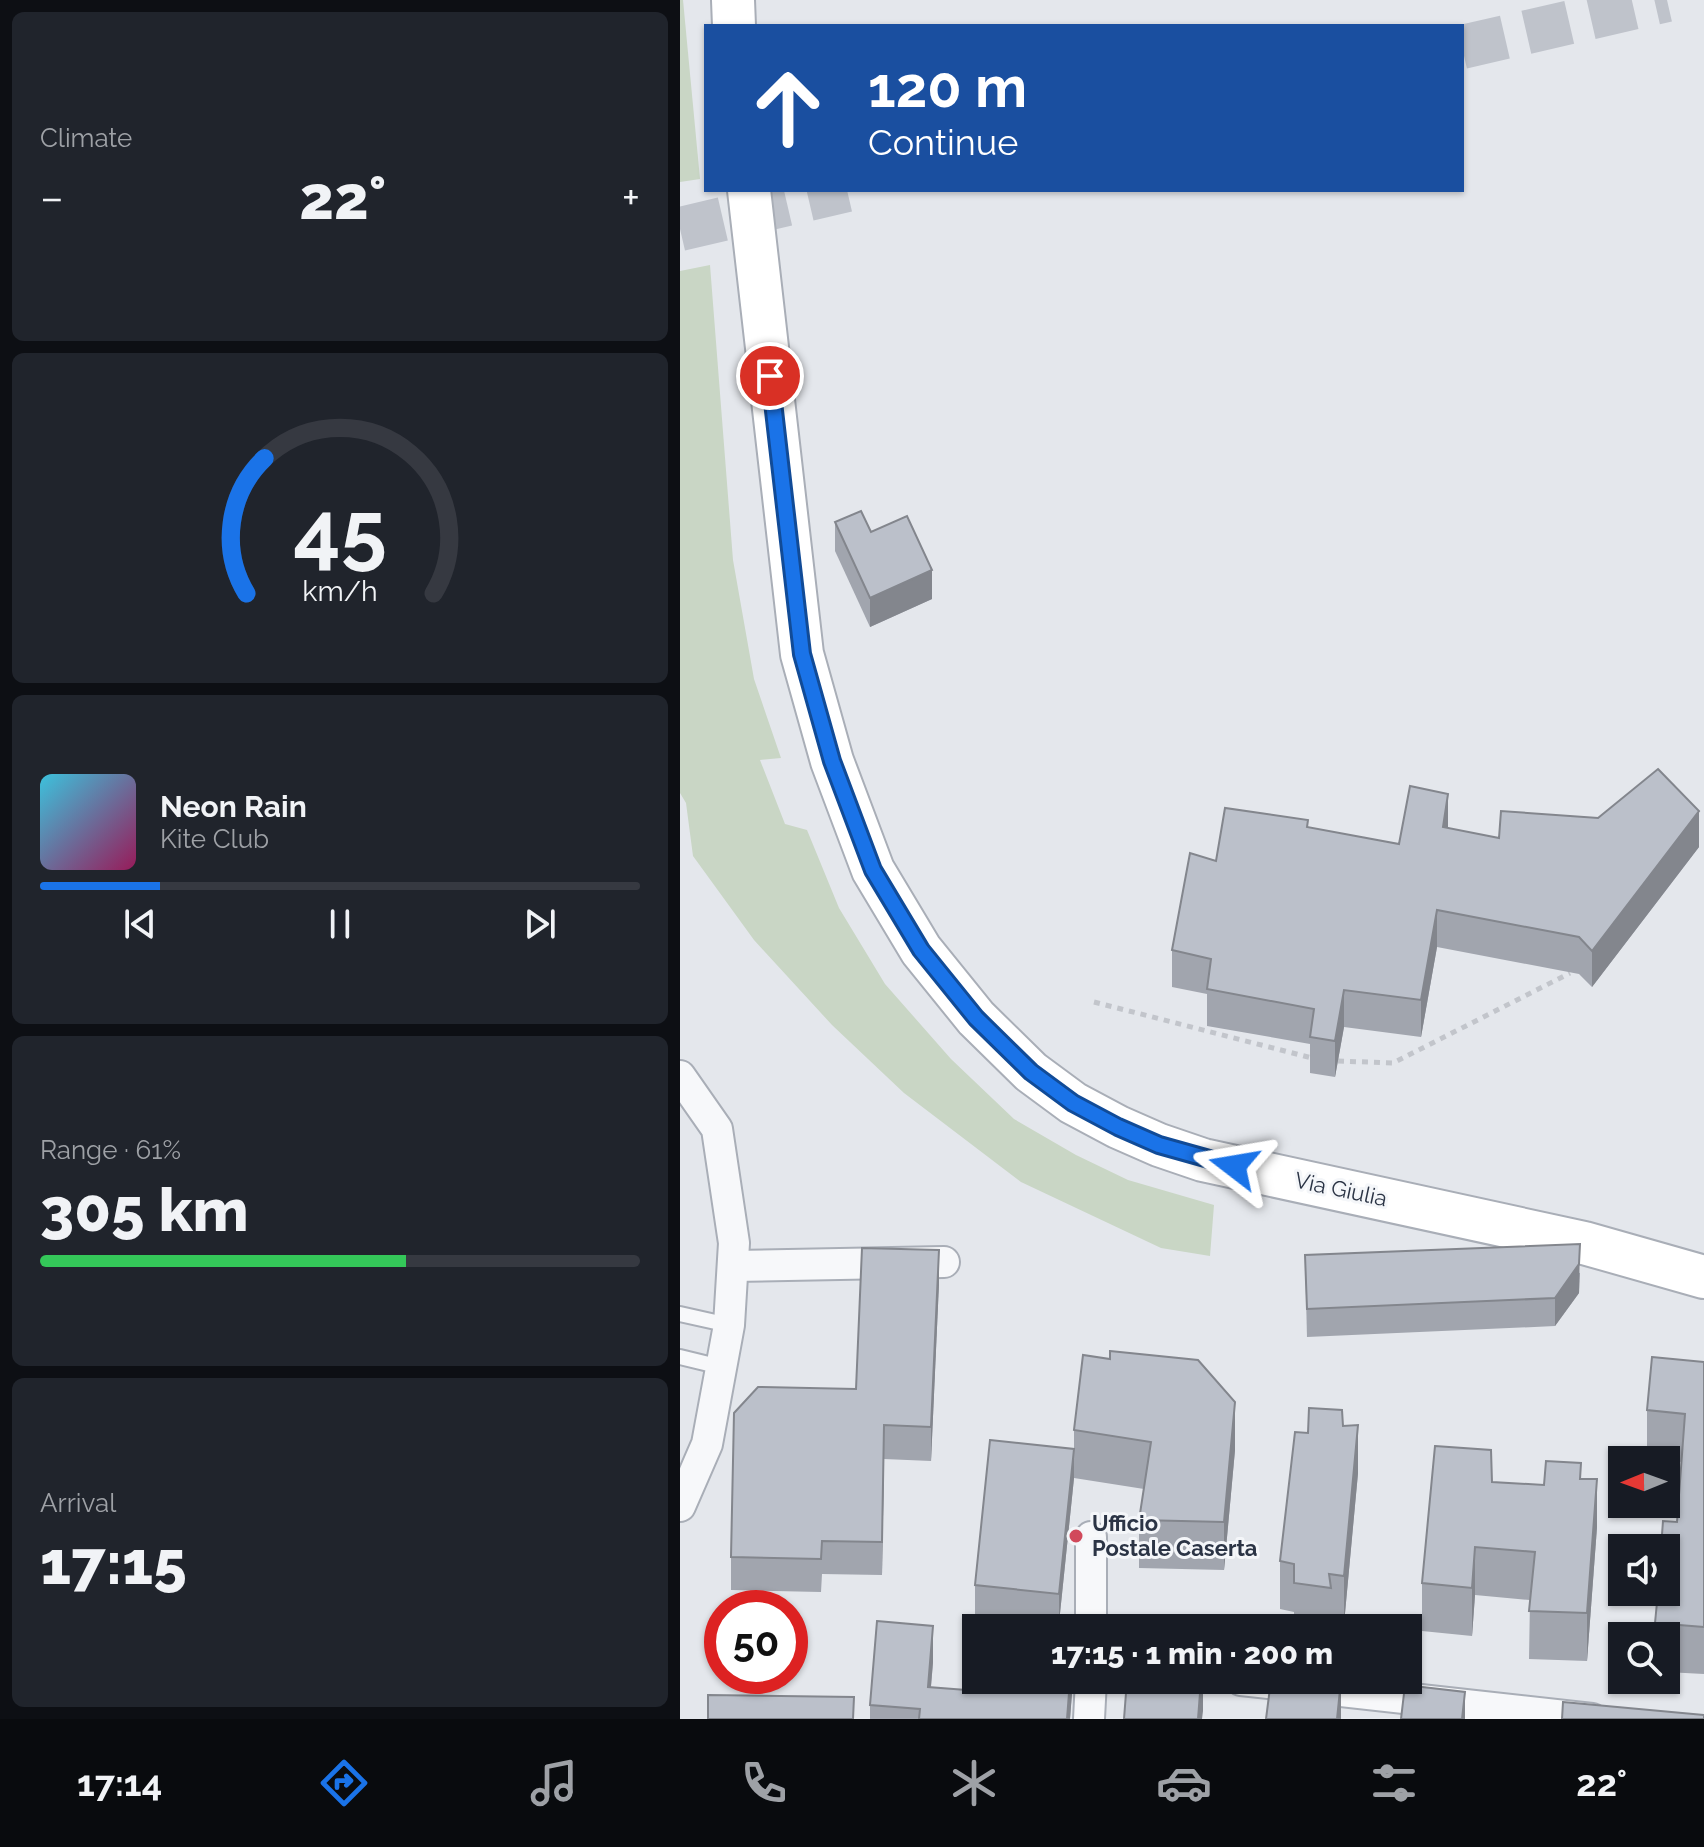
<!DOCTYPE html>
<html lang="en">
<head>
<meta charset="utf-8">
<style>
  :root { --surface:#171b24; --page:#20242c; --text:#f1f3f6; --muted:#9ea1a6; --line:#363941; --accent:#1a73e8 }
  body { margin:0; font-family:Raleway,sans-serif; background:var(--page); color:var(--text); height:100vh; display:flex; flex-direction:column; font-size:30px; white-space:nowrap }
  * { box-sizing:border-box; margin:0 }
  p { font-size:26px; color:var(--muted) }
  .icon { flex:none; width:44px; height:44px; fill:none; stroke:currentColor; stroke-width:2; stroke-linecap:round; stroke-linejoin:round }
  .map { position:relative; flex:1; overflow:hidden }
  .panel { display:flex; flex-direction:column; gap:12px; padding:12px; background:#0d0f14; width:680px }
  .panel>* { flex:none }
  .banner { position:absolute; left:24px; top:24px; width:760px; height:168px; border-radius:0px; box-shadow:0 2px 6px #0004; background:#1a4fa0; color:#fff; overflow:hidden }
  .needle { width:52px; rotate:269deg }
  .buttons { position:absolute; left:928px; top:1446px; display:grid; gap:16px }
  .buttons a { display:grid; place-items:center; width:72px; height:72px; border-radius:0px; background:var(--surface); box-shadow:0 2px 6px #0004; font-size:40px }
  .speed { position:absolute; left:24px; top:1590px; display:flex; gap:16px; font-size:40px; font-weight:700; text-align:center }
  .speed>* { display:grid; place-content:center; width:104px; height:104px; border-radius:50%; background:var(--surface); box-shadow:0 2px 6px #0004; line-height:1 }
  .speed .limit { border:12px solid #d22; background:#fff; color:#111 }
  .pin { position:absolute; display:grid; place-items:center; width:68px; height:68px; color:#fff; margin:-34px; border:4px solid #fff; border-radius:50%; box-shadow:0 2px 8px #0007 }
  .me { position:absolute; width:88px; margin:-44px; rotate:284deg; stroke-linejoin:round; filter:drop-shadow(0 0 6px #0008) }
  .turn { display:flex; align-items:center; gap:28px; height:168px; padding:0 32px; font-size:36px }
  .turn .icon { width:104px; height:104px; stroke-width:2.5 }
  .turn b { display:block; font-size:56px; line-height:68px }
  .big { font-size:60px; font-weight:800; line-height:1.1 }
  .panel .widget { flex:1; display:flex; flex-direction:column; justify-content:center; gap:12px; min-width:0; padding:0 28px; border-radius:12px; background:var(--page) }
  .panel .dial { align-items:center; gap:0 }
  .dial svg { height:208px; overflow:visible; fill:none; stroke:var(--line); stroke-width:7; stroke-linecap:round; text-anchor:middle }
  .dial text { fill:var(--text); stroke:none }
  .song { display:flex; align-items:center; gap:24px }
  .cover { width:96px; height:96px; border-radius:12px; background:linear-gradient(135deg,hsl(190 70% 55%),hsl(330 70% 35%)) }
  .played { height:8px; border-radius:4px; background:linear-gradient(90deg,var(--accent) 20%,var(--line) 20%) }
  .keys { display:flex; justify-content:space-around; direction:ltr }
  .heat { display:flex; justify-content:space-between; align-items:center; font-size:44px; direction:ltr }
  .charge { height:12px; border-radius:6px; background:linear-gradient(90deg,#34c759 61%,var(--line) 0) }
  .trip { position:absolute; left:282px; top:1614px; width:460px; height:80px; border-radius:0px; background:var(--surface); box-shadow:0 2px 6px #0004; font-weight:800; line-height:80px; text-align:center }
  .dock { display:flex; height:128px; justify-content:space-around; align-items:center; background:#090b0e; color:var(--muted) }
  .dock .icon { width:56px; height:56px }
  .dock .active { color:var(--accent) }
  .dock b { font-size:36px; color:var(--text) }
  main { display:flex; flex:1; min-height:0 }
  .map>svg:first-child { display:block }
</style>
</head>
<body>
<main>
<section class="panel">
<div class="widget"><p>Climate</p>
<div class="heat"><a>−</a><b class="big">22°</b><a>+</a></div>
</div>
<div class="widget dial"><svg viewBox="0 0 100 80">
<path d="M14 69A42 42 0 1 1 86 69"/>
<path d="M14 69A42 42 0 0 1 21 17" stroke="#1a73e8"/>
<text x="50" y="56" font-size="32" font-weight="700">45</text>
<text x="50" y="72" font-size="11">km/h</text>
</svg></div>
<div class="widget">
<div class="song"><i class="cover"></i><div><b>Neon Rain</b><p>Kite Club</p></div></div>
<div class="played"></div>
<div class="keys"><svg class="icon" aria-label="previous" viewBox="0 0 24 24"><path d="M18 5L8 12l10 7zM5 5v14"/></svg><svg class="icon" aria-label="pause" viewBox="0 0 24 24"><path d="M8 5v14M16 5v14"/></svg><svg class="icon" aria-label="next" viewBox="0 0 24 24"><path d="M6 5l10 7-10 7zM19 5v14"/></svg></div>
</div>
<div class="widget"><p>Range · 61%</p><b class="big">305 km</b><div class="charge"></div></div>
<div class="widget"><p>Arrival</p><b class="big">17:15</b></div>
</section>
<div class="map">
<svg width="1024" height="1719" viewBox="0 0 1024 1719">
  <rect width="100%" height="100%" fill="#e4e7ec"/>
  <!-- green -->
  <g fill="#c9d6c5">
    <path d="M0,0H3L20,179L0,182Z"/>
    <path d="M30,265L53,560L74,679L101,758L80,760L105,824L127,830L159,908L205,984L271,1059L334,1119L396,1155L448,1180L534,1205L530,1256L481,1248L341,1182L224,1093L152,1025L74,940L13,856L6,803L0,793V271Z"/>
  </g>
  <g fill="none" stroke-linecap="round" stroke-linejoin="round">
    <!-- highway-tunnel -->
    <g stroke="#bfc3cb" stroke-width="44" stroke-dasharray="44 22" stroke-linecap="butt">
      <path d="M782,47L987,0"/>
      <path d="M0,229L167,190"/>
    </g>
    <defs>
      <g id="lane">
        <path d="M0,1314L49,1325"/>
        <path d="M0,1357L41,1367"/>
      </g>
      <g id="street">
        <path d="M0,1076L37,1129L54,1243L49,1325L27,1444L0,1506"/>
        <path d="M53,1266L264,1262"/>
        <path d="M411,1628V1537"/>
        <path d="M561,1680L912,1719"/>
        <path d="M409,1719L411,1680"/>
      </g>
      <g id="secondary">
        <path d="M53,0L54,26"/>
        <path d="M69,190L122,654L152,761L193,870L241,950L296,1018L351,1072L393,1103L438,1127L479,1145L523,1160L904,1243L1024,1277"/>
      </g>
    </defs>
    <!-- lane casing -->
    <use href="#lane" stroke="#a9aeb7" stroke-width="18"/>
    <!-- street casing -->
    <use href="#street" stroke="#a9aeb7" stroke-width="34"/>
    <!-- secondary casing -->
    <use href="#secondary" stroke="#a9aeb7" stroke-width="46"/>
    <!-- path -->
    <g stroke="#c2c5cb" stroke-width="5" stroke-dasharray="6 6" stroke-linecap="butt">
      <path d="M414,1002L632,1058"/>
      <path d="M658,1061L713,1063L890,973"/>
    </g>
    <!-- lane -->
    <use href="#lane" stroke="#f7f8fa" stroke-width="14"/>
    <!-- street -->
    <use href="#street" stroke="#f7f8fa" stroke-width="30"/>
    <!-- secondary -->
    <use href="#secondary" stroke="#fff" stroke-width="42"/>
  </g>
  <!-- wall -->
  <g fill="#a1a5ae">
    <path d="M155,522L191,532L252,599L190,627L155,551Z"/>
    <path d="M628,827L719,844L768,828L819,838L1019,847L912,987L899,974L757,947L741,1037L664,1027L655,1077L630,1073V1044L527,1026V994L492,987V950L536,861Z"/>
    <path d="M625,1255L900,1273L899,1293L875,1326L627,1337Z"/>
    <path d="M259,1283L251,1461L204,1459L202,1575L142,1574L141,1592L51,1590V1557L176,1389Z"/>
    <path d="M1024,1362V1674L986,1672V1636H975V1623L997,1522L1002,1462L967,1458V1410Z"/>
    <path d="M663,1426L678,1473L664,1624L651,1622V1628H614V1612L600,1609V1561L628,1433Z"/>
    <path d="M394,1430L555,1450L544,1570L459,1568V1520L464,1489L394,1478L379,1623L295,1614V1585L394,1449Z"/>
    <path d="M901,1479L917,1527L907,1661L849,1659L850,1600L795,1595L792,1636L742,1631V1583L812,1482L864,1485Z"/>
    <path d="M253,1662L251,1687L312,1692L393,1680L390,1719H190V1705Z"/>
  </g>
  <!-- shaded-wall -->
  <g fill="#83868d">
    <path d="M252,570V599L190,627V598Z"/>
    <path d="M768,794V830L763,827Z"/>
    <path d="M1019,811V847L912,987V951Z"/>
    <path d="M757,910V947L741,1037V1000Z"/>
    <path d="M664,990V1027L655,1077V1041Z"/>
    <path d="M900,1244L899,1293L875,1326V1298Z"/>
    <path d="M259,1250V1283L251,1461V1427Z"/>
    <path d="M555,1402V1450L544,1570V1522Z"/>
    <path d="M204,1425V1459L202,1575V1542Z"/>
    <path d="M678,1425V1473L664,1624V1576Z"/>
    <path d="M394,1449V1478L379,1623V1594Z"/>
    <path d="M917,1479V1527L907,1661V1613Z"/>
    <path d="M795,1547V1595L792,1636V1588Z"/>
    <path d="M253,1626V1662L248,1719V1687Z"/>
    <path d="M390,1680H393L390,1719H387Z"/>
    <path d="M521,1680H523V1711L522,1719H518Z"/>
    <path d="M661,1680V1719H657Z"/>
    <path d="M785,1692V1719H782Z"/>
  </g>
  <!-- building -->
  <g fill="#bbc0ca" stroke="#83868d" stroke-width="2">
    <path d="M181,511L191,532L227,516L252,570L190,598L155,522Z"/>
    <path d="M978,769L1019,811L912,951L899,937L757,910L741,1000L664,990L655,1041L630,1037L634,1009L527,989L531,959L492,950L510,853L536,861L545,808L628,820L627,827L719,844L730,786L768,794L763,827L819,838L821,811L918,818Z"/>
    <path d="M900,1244L899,1264L875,1298L627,1309L625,1255Z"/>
    <path d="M182,1248L259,1250L251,1427L204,1425L202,1542L142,1541L141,1559L51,1557L54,1413L78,1387L176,1389Z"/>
    <path d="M430,1351L518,1360L555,1402L544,1522L459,1520L471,1442L394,1430L403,1355L430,1359Z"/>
    <path d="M972,1357L1024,1362V1627L975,1623L978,1592H986V1548H981L983,1521L997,1522L1005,1414L967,1410Z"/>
    <path d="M629,1408L662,1410L663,1426L678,1425L664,1576L649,1574L651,1588L614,1583V1564L600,1561L615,1432L628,1433Z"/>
    <path d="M310,1440L394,1449L379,1594L295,1585Z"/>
    <path d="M755,1446L811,1450L812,1482L864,1485L866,1461L901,1463L900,1479H917L907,1613L849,1611L855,1552L795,1547L792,1588L742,1583Z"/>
    <path d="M197,1621L253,1626L248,1687L312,1692L313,1680H390L387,1719H239L240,1709L190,1705Z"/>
    <path d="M447,1680H521L518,1719H444Z"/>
    <path d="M591,1680H661L657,1719H586Z"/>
    <path d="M725,1685L785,1692L782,1719H721Z"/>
    <path d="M28,1695L174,1697L173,1719H28Z"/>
    <path d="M883,1702L1024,1715V1719H882Z"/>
  </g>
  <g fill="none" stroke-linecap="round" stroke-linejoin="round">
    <defs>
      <path id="route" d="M90,376L122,654L152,761L193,870L241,950L296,1018L351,1072L393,1103L438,1127L479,1145L554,1166"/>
    </defs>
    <!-- route casing -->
    <use href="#route" stroke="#114b97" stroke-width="20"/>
    <!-- route -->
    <use href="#route" stroke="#1a73e8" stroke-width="14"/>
  </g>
  <!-- markers -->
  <circle fill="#d1495b" stroke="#f4f6f9" stroke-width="3" cx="396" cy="1536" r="8"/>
  <g text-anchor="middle" stroke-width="6" stroke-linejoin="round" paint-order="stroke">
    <!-- street labels -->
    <g font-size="22" fill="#2b3445" stroke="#f4f6f9">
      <text transform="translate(661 1189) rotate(12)" y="8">Via Giulia</text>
    </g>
    <!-- poi labels -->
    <g font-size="22" font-weight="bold" fill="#2b3445" stroke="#f4f6f9" text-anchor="start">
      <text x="412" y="1531">Ufficio<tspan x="412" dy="25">Postale Caserta</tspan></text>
    </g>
  </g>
</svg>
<div class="buttons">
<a><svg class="needle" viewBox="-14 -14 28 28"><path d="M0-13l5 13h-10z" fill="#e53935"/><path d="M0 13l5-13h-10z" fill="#9ea1a6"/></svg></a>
<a><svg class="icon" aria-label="sound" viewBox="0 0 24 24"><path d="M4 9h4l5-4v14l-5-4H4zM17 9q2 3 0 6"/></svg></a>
<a><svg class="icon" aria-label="search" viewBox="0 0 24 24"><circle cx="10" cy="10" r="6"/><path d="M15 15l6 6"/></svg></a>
</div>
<div class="speed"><div class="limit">50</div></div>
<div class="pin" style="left:90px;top:376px;background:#d93025"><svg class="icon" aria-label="arrive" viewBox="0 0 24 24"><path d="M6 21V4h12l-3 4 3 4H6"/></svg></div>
<svg class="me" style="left:554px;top:1166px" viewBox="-20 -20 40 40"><path d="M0-17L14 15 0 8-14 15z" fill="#1a73e8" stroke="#fff" stroke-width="4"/></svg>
<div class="trip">17:15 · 1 min · 200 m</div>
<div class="banner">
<div class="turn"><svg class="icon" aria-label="ahead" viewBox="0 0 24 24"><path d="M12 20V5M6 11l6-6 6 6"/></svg><div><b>120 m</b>Continue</div></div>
</div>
</div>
</main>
<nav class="dock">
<b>17:14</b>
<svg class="icon active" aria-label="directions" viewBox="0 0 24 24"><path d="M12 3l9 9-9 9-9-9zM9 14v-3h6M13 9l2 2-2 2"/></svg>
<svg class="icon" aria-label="music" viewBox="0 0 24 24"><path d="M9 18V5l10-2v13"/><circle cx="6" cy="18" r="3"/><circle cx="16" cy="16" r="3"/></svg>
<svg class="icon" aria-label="phone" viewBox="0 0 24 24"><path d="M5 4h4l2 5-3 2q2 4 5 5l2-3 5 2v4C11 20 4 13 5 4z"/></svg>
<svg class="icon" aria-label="climate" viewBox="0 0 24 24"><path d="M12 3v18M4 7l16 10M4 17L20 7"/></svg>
<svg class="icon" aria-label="car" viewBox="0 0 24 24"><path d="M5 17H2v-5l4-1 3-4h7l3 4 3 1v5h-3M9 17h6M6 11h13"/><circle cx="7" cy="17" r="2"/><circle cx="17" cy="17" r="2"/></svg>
<svg class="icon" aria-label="filters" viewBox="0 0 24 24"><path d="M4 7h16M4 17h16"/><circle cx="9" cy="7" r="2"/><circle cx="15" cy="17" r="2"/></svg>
<b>22°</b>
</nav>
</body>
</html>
